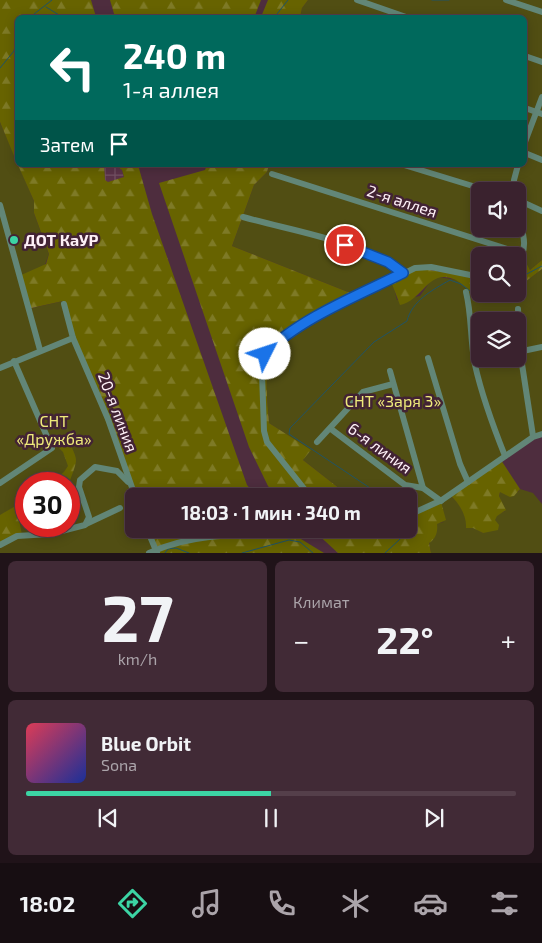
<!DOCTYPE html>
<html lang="ru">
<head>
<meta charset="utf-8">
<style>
  :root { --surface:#3a222e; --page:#412a36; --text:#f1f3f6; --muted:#aba4aa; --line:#543f4a; --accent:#3cd4a4 }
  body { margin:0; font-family:"Exo 2",sans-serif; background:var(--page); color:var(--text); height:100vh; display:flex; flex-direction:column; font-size:19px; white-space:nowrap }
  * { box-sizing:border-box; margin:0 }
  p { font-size:16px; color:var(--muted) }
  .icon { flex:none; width:28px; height:28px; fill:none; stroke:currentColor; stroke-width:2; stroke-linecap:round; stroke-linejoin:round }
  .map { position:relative; height:553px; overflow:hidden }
  .details { display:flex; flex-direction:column; gap:8px; padding:8px; background:#201319; flex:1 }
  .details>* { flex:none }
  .banner { position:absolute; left:15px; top:15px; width:512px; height:152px; border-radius:8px; box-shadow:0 2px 12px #0003,0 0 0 1px var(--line); background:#00695c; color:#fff; overflow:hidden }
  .tools { position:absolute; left:471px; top:182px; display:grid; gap:10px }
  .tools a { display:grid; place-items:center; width:55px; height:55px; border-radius:8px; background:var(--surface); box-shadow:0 2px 12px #0003,0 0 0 1px var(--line); font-size:25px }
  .speed { position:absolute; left:15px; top:472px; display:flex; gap:10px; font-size:25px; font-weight:700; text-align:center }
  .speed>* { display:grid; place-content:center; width:65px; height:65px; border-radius:50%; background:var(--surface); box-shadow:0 2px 12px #0003,0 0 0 1px var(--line); line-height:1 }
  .speed .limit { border:8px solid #d22; background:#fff; color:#111 }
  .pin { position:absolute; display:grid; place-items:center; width:42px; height:42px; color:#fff; margin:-21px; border:2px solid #fff; border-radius:50%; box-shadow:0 1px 5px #0007 }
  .me { position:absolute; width:55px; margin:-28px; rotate:49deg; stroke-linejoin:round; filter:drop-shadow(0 0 4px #0008) }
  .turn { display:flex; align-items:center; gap:18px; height:105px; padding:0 25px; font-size:22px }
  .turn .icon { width:65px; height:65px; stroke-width:2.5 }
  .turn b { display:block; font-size:35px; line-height:42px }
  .then { display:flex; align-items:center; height:48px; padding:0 25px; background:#0003; gap:10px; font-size:19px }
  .big { font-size:38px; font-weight:700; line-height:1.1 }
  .details .widget { flex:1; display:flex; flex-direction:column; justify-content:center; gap:8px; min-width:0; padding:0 18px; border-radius:8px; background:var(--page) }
  .details .dial { align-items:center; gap:0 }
  .dial b { font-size:65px; line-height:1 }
  .song { display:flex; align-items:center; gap:15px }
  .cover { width:60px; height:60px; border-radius:8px; background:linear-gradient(135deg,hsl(350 70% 55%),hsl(230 70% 35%)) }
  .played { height:5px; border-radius:2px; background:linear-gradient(90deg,var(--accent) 50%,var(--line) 50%) }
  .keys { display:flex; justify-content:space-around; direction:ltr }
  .heat { display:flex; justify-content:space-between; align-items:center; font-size:28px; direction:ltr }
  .details .tiles { flex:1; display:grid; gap:8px; grid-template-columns:1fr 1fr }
  .widget:last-child { grid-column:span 2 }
  .trip { position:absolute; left:125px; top:488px; width:292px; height:50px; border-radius:8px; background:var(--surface); box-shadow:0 2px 12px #0003,0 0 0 1px var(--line); font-weight:700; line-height:50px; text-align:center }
  .tabs { display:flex; height:80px; justify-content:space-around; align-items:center; background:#170e12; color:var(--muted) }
  .tabs .icon { width:35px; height:35px }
  .tabs .on { color:var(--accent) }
  .tabs b { font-size:22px; color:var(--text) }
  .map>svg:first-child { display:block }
</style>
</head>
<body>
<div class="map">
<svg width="542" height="553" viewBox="0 0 542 553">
  <defs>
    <pattern id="industrial-grid" width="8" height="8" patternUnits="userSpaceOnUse" patternTransform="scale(1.25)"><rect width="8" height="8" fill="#5b3349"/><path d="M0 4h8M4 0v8" fill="none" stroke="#745164"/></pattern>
    <pattern id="forest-firs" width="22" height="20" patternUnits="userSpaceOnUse" patternTransform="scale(1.25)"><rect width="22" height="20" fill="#676300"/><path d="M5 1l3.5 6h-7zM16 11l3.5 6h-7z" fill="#7e7a26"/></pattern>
  </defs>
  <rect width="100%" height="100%" fill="#4e2d3e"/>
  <!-- industrial -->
  <path fill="url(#industrial-grid)" d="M104,165H115L122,170L124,178L108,182L105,181Z"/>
  <!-- green -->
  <g fill="#514e13" fill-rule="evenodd">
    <path d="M308,0H542V260L530,270L526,265L518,262V256H480V277L431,267L358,296L232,246L254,185L267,172L269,165H525V18L300,17L302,8ZM480,191H518V229H480Z"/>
    <path d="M0,122L34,201V213L49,254L28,309L63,301L134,496V529H147L156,550L149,553H0ZM26,484H69V526H26Z"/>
    <path d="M542,269V434L532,437L452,497C466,508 461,521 483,533L497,515L505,511L499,496L500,492H518L520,489L533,493L542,504V553H431L429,543L435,535L437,523L444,522L409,515V496H349L303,460L310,450L269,423C268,404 264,380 270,362C281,334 365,297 393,284L397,300L420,296L431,280L439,277L457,280L470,292L518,294V283L525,282ZM480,321H518V359H480Z"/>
  </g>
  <!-- forest -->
  <g fill="url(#forest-firs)">
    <path d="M0,0H91L96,17L18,18L17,163L0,122Z"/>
    <path d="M110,0H261L254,18L115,17Z"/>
    <path d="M268,0H308L302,8L300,17H261Z"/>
    <path d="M18,165H104L105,180L108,182L124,177L122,170L115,165H138L152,214L247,485L256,496H135L74,339L63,301L27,309L19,276L46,264L49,254L34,213V201Z"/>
    <path d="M207,165H269L267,172L254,185L232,246L358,296L415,268L480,277V291L470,292C465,288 460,282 456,280C428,267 425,299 400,305L392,284C365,297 281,334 270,362C264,380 268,404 269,423L311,450L303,460L349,496H277L268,486L249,447L159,183L205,170Z"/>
    <path d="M542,260V269L525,282L518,283V262L525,261L530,270Z"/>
    <path d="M68,437C78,465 79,454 69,484H49L64,472L68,466L63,452L58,447L52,448L50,443Z"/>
    <path d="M501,460L520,489L514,496L510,497L500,492L499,496L506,510L497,516L495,520L499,525L498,530L483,533L473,528H466C467,516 459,503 450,495Z"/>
    <path d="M26,500V519L19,520L22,535L0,545V515Z"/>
    <path d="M441,502L446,520L437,524C438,531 436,539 429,543L431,553H338L312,529H409V515Z"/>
    <path d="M147,529H288L296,536L324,553H149L156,550Z"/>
  </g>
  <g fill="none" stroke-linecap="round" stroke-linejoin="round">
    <!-- stream -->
    <g stroke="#205366" stroke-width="1">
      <path d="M432,0H449"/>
      <path d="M46,7L64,18"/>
      <path d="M29,18L52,0"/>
      <path d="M277,18V14L288,0"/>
      <path d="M0,68L14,51L18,30"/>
      <path d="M518,283L523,276L542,266"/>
      <path d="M382,496L289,434L290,428L374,342L407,321C412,301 432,290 450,280L461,284L470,291L480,290"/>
      <path d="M165,553L168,549L176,548L189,553"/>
      <path d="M242,553L289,540L300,542L313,553"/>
      <path d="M385,553L412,528L409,521"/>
    </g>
    <!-- minor -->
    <g stroke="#628677" stroke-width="6">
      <path d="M357,0L409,18"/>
      <path d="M506,0L542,12"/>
      <path d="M525,56L542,62"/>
      <path d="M525,108L542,114"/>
      <path d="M525,142L542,97"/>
      <path d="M525,153L542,160"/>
      <path d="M404,165L489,191"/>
      <path d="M272,174L523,254"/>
      <path d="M514,191V180L518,165"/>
      <path d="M518,200L542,211"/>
      <path d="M0,205L40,350"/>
      <path d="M518,211C521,228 530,247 518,262"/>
      <path d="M243,217C296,232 358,240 403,273"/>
      <path d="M466,292C472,316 470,341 475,365C482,396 493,426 505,456"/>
      <path d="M64,304L73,338L108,419L135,496"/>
      <path d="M518,309L520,351L533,436"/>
      <path d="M518,352L542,347"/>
      <path d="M428,358L460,464L468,482"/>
      <path d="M475,363L490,359"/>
      <path d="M0,368L73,338"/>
      <path d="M390,371L423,488"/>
      <path d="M331,429L405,485L423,488L441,501"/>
      <path d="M317,442L363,392L393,384"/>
      <path d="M0,483L52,448L14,361"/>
      <path d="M310,496L267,442L264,431L262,373L265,354L273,346L324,313L415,268L431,267L480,277"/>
      <path d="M409,515L442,500L533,437L542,434"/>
      <path d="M86,524L120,508"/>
      <path d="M147,529L157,553"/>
      <path d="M0,545L17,536L50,534L85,525L89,517L79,487L80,480L95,467L117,471L128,482"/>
      <path d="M149,553C210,525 276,540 340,529"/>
    </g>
  </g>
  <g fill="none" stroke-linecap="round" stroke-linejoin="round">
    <defs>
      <path id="route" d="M265,354C296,320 361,294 403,273L388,262L345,245"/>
    </defs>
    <!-- route casing -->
    <use href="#route" stroke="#114b97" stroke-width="12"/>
    <!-- route -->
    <use href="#route" stroke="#1a73e8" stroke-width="9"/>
  </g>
  <!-- markers -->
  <circle fill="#3cd4a4" stroke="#422334" stroke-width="2" cx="14" cy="240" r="5"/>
  <g text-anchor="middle" stroke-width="5" stroke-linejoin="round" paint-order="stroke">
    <!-- street labels -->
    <g font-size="16" fill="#fef0f7" stroke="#422334">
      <text transform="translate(402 201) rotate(18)" y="6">2-я аллея</text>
      <text transform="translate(118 412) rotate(69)" y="6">20-я линия</text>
      <text transform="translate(380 448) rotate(36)" y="6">6-я линия</text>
    </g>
    <!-- poi labels -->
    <g font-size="16" font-weight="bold" fill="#fef0f7" stroke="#422334" text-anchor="start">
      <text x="24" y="246">ДОТ КаУР</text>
    </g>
    <!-- park labels -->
    <g font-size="16" fill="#eeea7a" stroke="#422334">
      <text x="393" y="407">СНТ «Заря 3»</text>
      <text x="54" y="427">СНТ<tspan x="54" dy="18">«Дружба»</tspan></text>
    </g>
  </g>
</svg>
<div class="tools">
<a><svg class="icon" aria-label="sound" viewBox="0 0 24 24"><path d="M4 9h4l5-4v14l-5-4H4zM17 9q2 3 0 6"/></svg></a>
<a><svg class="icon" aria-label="search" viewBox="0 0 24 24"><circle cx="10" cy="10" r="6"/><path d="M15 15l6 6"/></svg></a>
<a><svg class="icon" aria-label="layers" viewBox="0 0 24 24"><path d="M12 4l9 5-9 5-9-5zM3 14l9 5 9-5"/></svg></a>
</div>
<div class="speed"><div class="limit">30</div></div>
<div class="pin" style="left:345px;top:245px;background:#d93025"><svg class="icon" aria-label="arrive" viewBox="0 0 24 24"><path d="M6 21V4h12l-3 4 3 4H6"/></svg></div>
<svg class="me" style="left:265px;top:354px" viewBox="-20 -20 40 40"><circle r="19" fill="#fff"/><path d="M0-13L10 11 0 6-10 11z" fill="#1a73e8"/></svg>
<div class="trip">18:03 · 1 мин · 340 m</div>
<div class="banner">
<div class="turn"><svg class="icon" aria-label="left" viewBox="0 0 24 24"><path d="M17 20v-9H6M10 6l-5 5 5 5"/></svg><div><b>240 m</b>1-я аллея</div></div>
<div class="then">Затем<svg class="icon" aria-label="arrive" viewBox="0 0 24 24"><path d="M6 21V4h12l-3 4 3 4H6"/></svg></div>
</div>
</div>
<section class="details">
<div class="tiles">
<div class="widget dial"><b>27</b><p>km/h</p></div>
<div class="widget"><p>Климат</p>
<div class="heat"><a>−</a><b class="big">22°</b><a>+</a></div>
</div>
<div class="widget">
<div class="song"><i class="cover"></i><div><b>Blue Orbit</b><p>Sona</p></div></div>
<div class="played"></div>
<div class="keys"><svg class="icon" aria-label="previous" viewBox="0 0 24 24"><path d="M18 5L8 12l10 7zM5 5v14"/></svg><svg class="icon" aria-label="pause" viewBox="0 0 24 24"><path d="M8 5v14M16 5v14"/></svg><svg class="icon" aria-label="next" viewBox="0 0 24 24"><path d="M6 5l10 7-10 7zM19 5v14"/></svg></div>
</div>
</div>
</section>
<nav class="tabs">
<b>18:02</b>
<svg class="icon on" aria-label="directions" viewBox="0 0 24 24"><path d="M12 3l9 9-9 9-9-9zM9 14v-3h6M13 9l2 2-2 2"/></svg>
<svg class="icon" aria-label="music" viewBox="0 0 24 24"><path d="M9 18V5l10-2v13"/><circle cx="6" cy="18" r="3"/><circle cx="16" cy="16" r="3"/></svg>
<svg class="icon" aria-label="phone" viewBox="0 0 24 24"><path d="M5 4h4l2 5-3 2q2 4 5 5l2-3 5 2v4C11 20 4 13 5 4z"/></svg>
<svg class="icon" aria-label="climate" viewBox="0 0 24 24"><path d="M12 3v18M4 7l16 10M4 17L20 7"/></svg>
<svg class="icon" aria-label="car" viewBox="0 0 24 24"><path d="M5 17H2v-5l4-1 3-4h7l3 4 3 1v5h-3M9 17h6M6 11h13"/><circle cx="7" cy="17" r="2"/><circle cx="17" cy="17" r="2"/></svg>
<svg class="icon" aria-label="filters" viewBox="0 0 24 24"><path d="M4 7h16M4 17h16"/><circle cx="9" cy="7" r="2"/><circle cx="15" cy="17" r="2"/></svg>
</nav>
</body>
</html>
